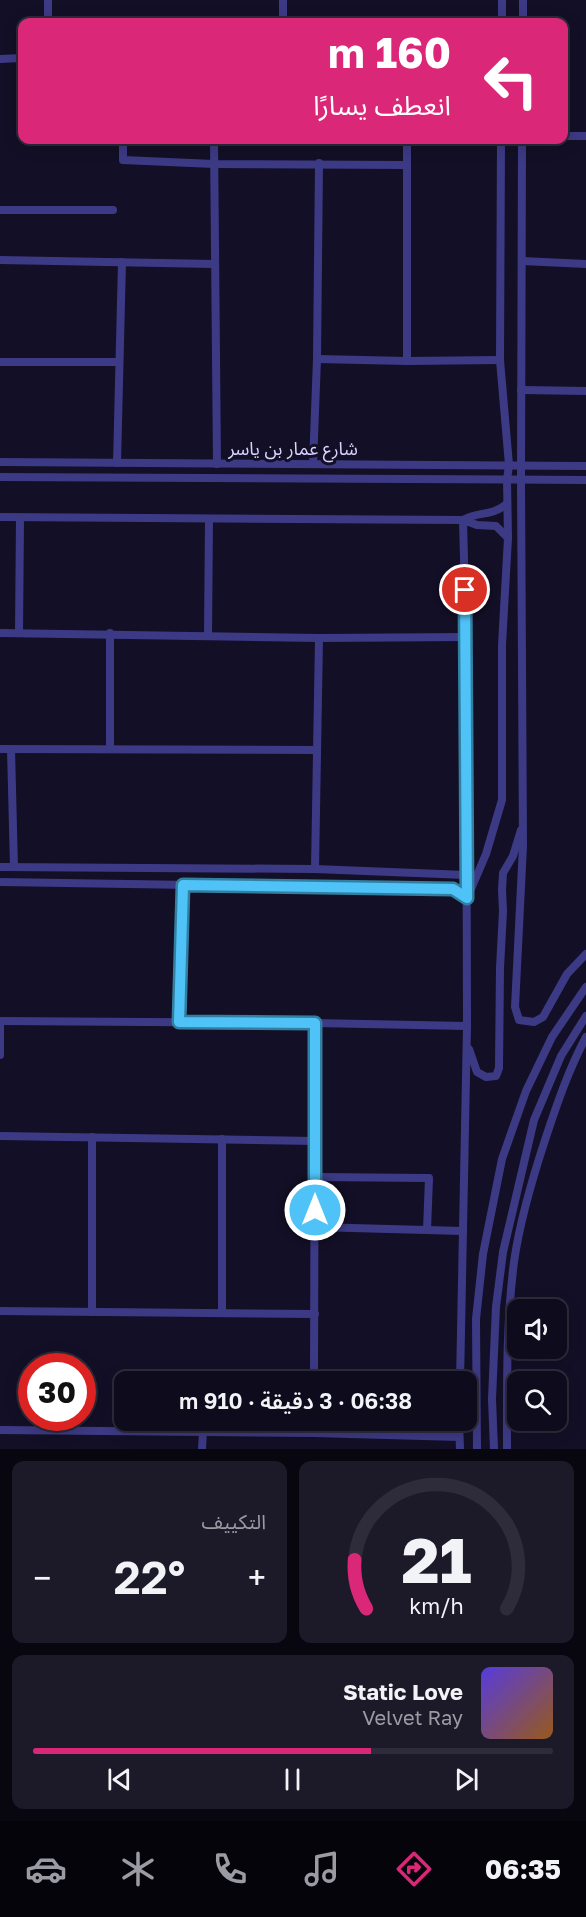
<!DOCTYPE html>
<html lang="ar">
<head>
<meta charset="utf-8">
<style>
  :root { --surface:#0e0b1c; --page:#1c1929; --text:#f1f3f6; --muted:#9b9ba3; --line:#2e2b3b; --accent:#db2777 }
  body { margin:0; font-family:"Golos Text","Noto Sans Arabic",sans-serif; background:var(--page); color:var(--text); direction:rtl; height:100vh; display:flex; flex-direction:column; font-size:22px; white-space:nowrap }
  * { box-sizing:border-box; margin:0 }
  p { font-size:20px; color:var(--muted) }
  .icon { flex:none; width:33px; height:33px; fill:none; stroke:currentColor; stroke-width:2; stroke-linecap:round; stroke-linejoin:round }
  .map { position:relative; height:1449px; overflow:hidden; direction:ltr }
  .drawer { display:flex; flex-direction:column; gap:12px; padding:12px; background:#08060f; flex:1 }
  .drawer>* { flex:none }
  .hud { position:absolute; left:18px; top:18px; width:550px; height:126px; border-radius:12px; box-shadow:0 3px 15px #0003,0 0 0 2px var(--line); direction:rtl; background:#db2777; color:#fff; overflow:hidden }
  .buttons { position:absolute; left:507px; top:1299px; display:grid; gap:12px }
  .buttons a { display:grid; place-items:center; width:60px; height:60px; border-radius:12px; background:var(--surface); box-shadow:0 3px 15px #0003,0 0 0 2px var(--line); font-size:30px }
  .speed { position:absolute; left:18px; top:1353px; display:flex; gap:12px; font-size:30px; font-weight:700; text-align:center }
  .speed>* { display:grid; place-content:center; width:78px; height:78px; border-radius:50%; background:var(--surface); box-shadow:0 3px 15px #0003,0 0 0 2px var(--line); line-height:1 }
  .speed .limit { border:9px solid #d22; background:#fff; color:#111 }
  .pin { position:absolute; display:grid; place-items:center; width:51px; height:51px; color:#fff; margin:-26px; border:3px solid #fff; border-radius:50%; box-shadow:0 2px 6px #0007 }
  .me { position:absolute; width:66px; margin:-33px; rotate:0deg; stroke-linejoin:round; filter:drop-shadow(0 0 4px #0008) }
  .turn { display:flex; align-items:center; gap:21px; height:126px; padding:0 18px; font-size:27px }
  .turn .icon { width:78px; height:78px; stroke-width:2.5 }
  .turn b { display:block; font-size:42px; line-height:51px }
  .big { font-size:45px; font-weight:600; line-height:1.1 }
  .drawer .tile { flex:1; display:flex; flex-direction:column; justify-content:center; gap:9px; min-width:0; padding:0 21px; border-radius:12px; background:var(--page) }
  .drawer .dial { align-items:center; gap:0 }
  .dial svg { height:156px; overflow:visible; fill:none; stroke:var(--line); stroke-width:7; stroke-linecap:round; text-anchor:middle }
  .dial text { fill:var(--text); stroke:none }
  .song { display:flex; align-items:center; gap:18px }
  .cover { width:72px; height:72px; border-radius:9px; background:linear-gradient(135deg,hsl(250 70% 55%),hsl(30 70% 35%)) }
  .played { height:6px; border-radius:3px; background:linear-gradient(90deg,var(--accent) 65%,var(--line) 65%) }
  .keys { display:flex; justify-content:space-around; direction:ltr }
  .heat { display:flex; justify-content:space-between; align-items:center; font-size:33px; direction:ltr }
  .drawer .tiles { flex:1; display:grid; gap:12px; grid-template-columns:1fr 1fr }
  .tile:last-child { grid-column:span 2 }
  .trip { position:absolute; left:114px; top:1371px; width:363px; height:60px; border-radius:12px; background:var(--surface); box-shadow:0 3px 15px #0003,0 0 0 2px var(--line); font-weight:600; line-height:60px; text-align:center; direction:rtl }
  .menu { display:flex; height:96px; justify-content:space-around; align-items:center; background:#06040b; color:var(--muted) }
  .menu .icon { width:42px; height:42px }
  .menu .selected { color:var(--accent) }
  .menu b { font-size:27px; color:var(--text) }
  .map>svg:first-child { display:block }
</style>
</head>
<body>
<div class="map">
<svg width="586" height="1449" viewBox="0 0 586 1449">
  <rect width="100%" height="100%" fill="#130f26"/>
  <g fill="none" stroke-linecap="round" stroke-linejoin="round">
    <!-- minor -->
    <g stroke="#3d3a85" stroke-width="8">
      <path d="M48,0V22"/>
      <path d="M283,22V0"/>
      <path d="M502,22V0"/>
      <path d="M523,22V0"/>
      <path d="M0,59L22,58"/>
      <path d="M564,136H586"/>
      <path d="M123,140V160L214,164L407,165"/>
      <path d="M214,140L217,464"/>
      <path d="M522,140L521,480L523,846L515,1007L519,1020L534,1022L543,1017L567,974L586,954"/>
      <path d="M0,210H113"/>
      <path d="M0,260L214,264"/>
      <path d="M522,261L586,264"/>
      <path d="M317,359L407,361L500,360"/>
      <path d="M407,361V140"/>
      <path d="M0,362H119"/>
      <path d="M521,390L586,391"/>
      <path d="M0,462L586,466"/>
      <path d="M117,463L122,262"/>
      <path d="M313,464L317,359L319,163"/>
      <path d="M0,477L586,480"/>
      <path d="M0,517L463,520L477,525L496,526L508,538"/>
      <path d="M463,520C479,511 490,517 507,504"/>
      <path d="M0,633L319,638L466,637"/>
      <path d="M19,633L20,518"/>
      <path d="M110,633V749"/>
      <path d="M208,635L209,519"/>
      <path d="M0,749L317,750"/>
      <path d="M11,749L14,867"/>
      <path d="M0,867L315,869L466,875"/>
      <path d="M315,869L319,638"/>
      <path d="M0,882L453,889L467,898"/>
      <path d="M468,896L486,854L502,800V645L508,538L507,480L509,465L500,360L501,140"/>
      <path d="M0,1021L315,1023L467,1026"/>
      <path d="M179,1022L183,885"/>
      <path d="M469,1049L477,1072L486,1077L496,1076L499,1068L500,968L503,911L502,890L503,873L513,856L521,830"/>
      <path d="M0,1055V1021"/>
      <path d="M0,1136L315,1141"/>
      <path d="M222,1139V1313"/>
      <path d="M315,1177L429,1178L427,1230"/>
      <path d="M315,1227L463,1231"/>
      <path d="M0,1311L315,1314"/>
      <path d="M92,1312V1137"/>
      <path d="M314,1382L315,1023"/>
      <path d="M460,1382L467,1026L466,637L463,520"/>
      <path d="M459,1420L460,1449"/>
      <path d="M0,1430L314,1433L459,1437"/>
      <path d="M314,1433V1420"/>
      <path d="M202,1449L203,1432"/>
      <path d="M477,1449L476,1319L483,1254L502,1159L526,1091L552,1037L586,987"/>
      <path d="M494,1449L492,1399L496,1307L503,1252L534,1120L561,1056L586,1016"/>
      <path d="M507,1449C507,1387 506,1324 514,1262C520,1219 533,1176 547,1134C558,1101 569,1069 586,1037"/>
    </g>
  </g>
  <g fill="none" stroke-linecap="round" stroke-linejoin="round">
    <defs>
      <path id="route" d="M315,1210V1023L179,1022L183,885L453,889L467,898L465,590"/>
    </defs>
    <!-- route casing -->
    <use href="#route" stroke="#337fa1" stroke-width="15"/>
    <!-- route -->
    <use href="#route" stroke="#4fc3f7" stroke-width="10"/>
  </g>
  <g text-anchor="middle" stroke-width="6" stroke-linejoin="round" paint-order="stroke">
    <!-- street labels -->
    <g font-size="18" fill="#d9d4ff" stroke="#130f26">
      <text x="293" y="455">شارع عمار بن ياسر</text>
    </g>
  </g>
</svg>
<div class="buttons">
<a><svg class="icon" aria-label="sound" viewBox="0 0 24 24"><path d="M4 9h4l5-4v14l-5-4H4zM17 9q2 3 0 6"/></svg></a>
<a><svg class="icon" aria-label="search" viewBox="0 0 24 24"><circle cx="10" cy="10" r="6"/><path d="M15 15l6 6"/></svg></a>
</div>
<div class="speed"><div class="limit">30</div></div>
<div class="pin" style="left:465px;top:590px;background:#d93025"><svg class="icon" aria-label="arrive" viewBox="0 0 24 24"><path d="M6 21V4h12l-3 4 3 4H6"/></svg></div>
<svg class="me" style="left:315px;top:1210px" viewBox="-20 -20 40 40"><circle r="17" fill="#4fc3f7" stroke="#fff" stroke-width="3"/><path d="M0-11L8 9 0 5-8 9z" fill="#fff"/></svg>
<div class="trip">06:38 · 3 دقيقة · 910 m</div>
<div class="hud">
<div class="turn"><svg class="icon" aria-label="left" viewBox="0 0 24 24"><path d="M17 20v-9H6M10 6l-5 5 5 5"/></svg><div><b>160 m</b>انعطف يسارًا</div></div>
</div>
</div>
<section class="drawer">
<div class="tiles">
<div class="tile dial"><svg viewBox="0 0 100 80">
<path d="M14 69A42 42 0 1 1 86 69"/>
<path d="M14 69A42 42 0 0 1 8 44" stroke="#db2777"/>
<text x="50" y="56" font-size="32" font-weight="700">21</text>
<text x="50" y="72" font-size="11">km/h</text>
</svg></div>
<div class="tile"><p>التكييف</p>
<div class="heat"><a>−</a><b class="big">22°</b><a>+</a></div>
</div>
<div class="tile">
<div class="song"><i class="cover"></i><div><b>Static Love</b><p>Velvet Ray</p></div></div>
<div class="played"></div>
<div class="keys"><svg class="icon" aria-label="previous" viewBox="0 0 24 24"><path d="M18 5L8 12l10 7zM5 5v14"/></svg><svg class="icon" aria-label="pause" viewBox="0 0 24 24"><path d="M8 5v14M16 5v14"/></svg><svg class="icon" aria-label="next" viewBox="0 0 24 24"><path d="M6 5l10 7-10 7zM19 5v14"/></svg></div>
</div>
</div>
</section>
<nav class="menu">
<b>06:35</b>
<svg class="icon selected" aria-label="directions" viewBox="0 0 24 24"><path d="M12 3l9 9-9 9-9-9zM9 14v-3h6M13 9l2 2-2 2"/></svg>
<svg class="icon" aria-label="music" viewBox="0 0 24 24"><path d="M9 18V5l10-2v13"/><circle cx="6" cy="18" r="3"/><circle cx="16" cy="16" r="3"/></svg>
<svg class="icon" aria-label="phone" viewBox="0 0 24 24"><path d="M5 4h4l2 5-3 2q2 4 5 5l2-3 5 2v4C11 20 4 13 5 4z"/></svg>
<svg class="icon" aria-label="climate" viewBox="0 0 24 24"><path d="M12 3v18M4 7l16 10M4 17L20 7"/></svg>
<svg class="icon" aria-label="car" viewBox="0 0 24 24"><path d="M5 17H2v-5l4-1 3-4h7l3 4 3 1v5h-3M9 17h6M6 11h13"/><circle cx="7" cy="17" r="2"/><circle cx="17" cy="17" r="2"/></svg>
</nav>
</body>
</html>
